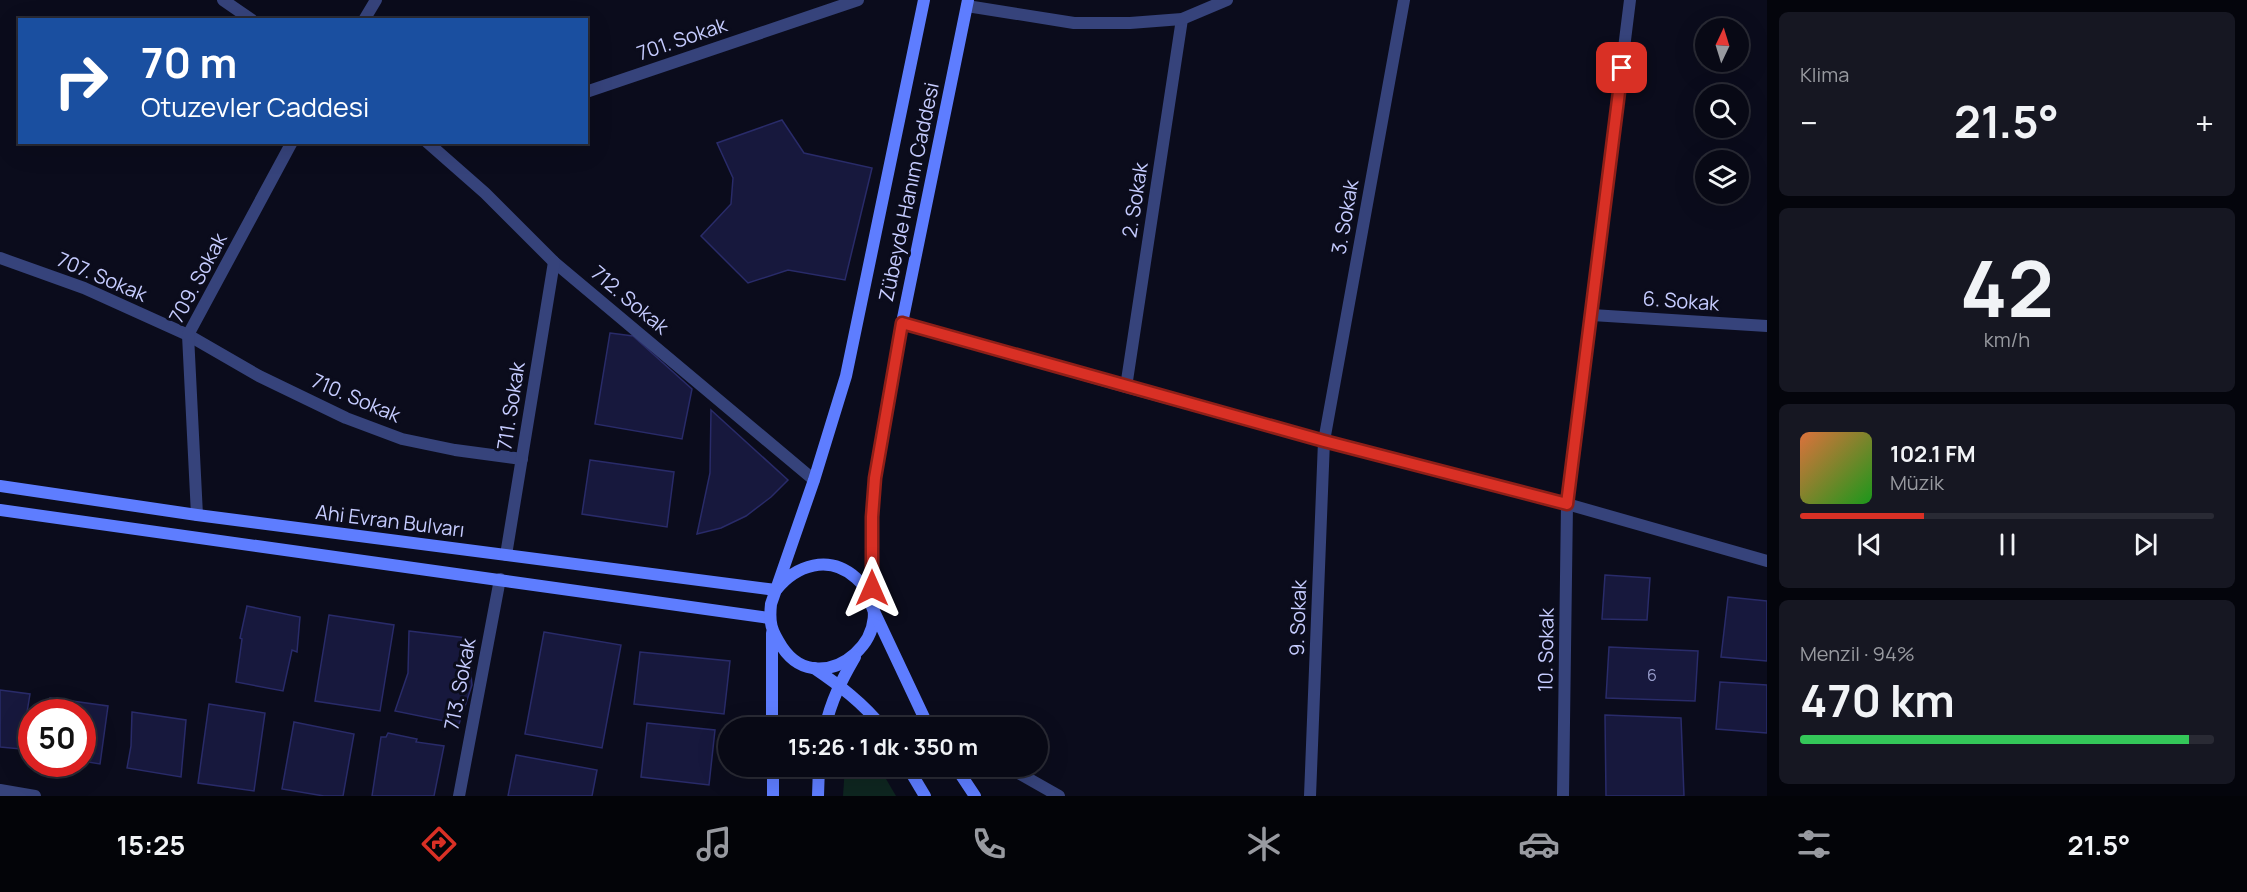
<!DOCTYPE html>
<html lang="tr">
<head>
<meta charset="utf-8">
<style>
  :root { --surface:#080915; --page:#161722; --text:#f1f3f6; --muted:#989aa0; --line:#292a34; --accent:#d93025 }
  body { margin:0; font-family:Manrope,sans-serif; background:var(--page); color:var(--text); height:100vh; display:flex; flex-direction:column; font-size:22px; white-space:nowrap }
  * { box-sizing:border-box; margin:0 }
  p { font-size:20px; color:var(--muted) }
  .icon { flex:none; width:33px; height:33px; fill:none; stroke:currentColor; stroke-width:2; stroke-linecap:round; stroke-linejoin:round }
  .map { position:relative; flex:1; overflow:hidden }
  .details { display:flex; flex-direction:column; gap:12px; padding:12px; background:#04050c; width:480px }
  .details>* { flex:none }
  .guide { position:absolute; left:18px; top:18px; width:570px; height:126px; border-radius:0px; box-shadow:0 6px 24px #0002,0 0 0 2px var(--line); background:#1a4fa0; color:#fff; overflow:hidden }
  .needle { width:39px; rotate:4deg }
  .controls { position:absolute; left:1695px; top:18px; display:grid; gap:12px }
  .controls a { display:grid; place-items:center; width:54px; height:54px; border-radius:50%; background:var(--surface); box-shadow:0 6px 24px #0002,0 0 0 2px var(--line); font-size:30px }
  .speed { position:absolute; left:18px; top:699px; display:flex; gap:12px; font-size:30px; font-weight:700; text-align:center }
  .speed>* { display:grid; place-content:center; width:78px; height:78px; border-radius:50%; background:var(--surface); box-shadow:0 6px 24px #0002,0 0 0 2px var(--line); line-height:1 }
  .speed .limit { border:9px solid #d22; background:#fff; color:#111 }
  .pin { position:absolute; display:grid; place-items:center; width:51px; height:51px; color:#fff; margin:-26px; border-radius:12px; box-shadow:0 3px 9px #0006 }
  .me { position:absolute; width:66px; margin:-33px; rotate:0deg; stroke-linejoin:round; filter:drop-shadow(0 0 4px #0008) }
  .turn { display:flex; align-items:center; gap:21px; height:126px; padding:0 24px; font-size:27px }
  .turn .icon { width:78px; height:78px; stroke-width:2.5 }
  .turn b { display:block; font-size:42px; line-height:51px }
  .big { font-size:45px; font-weight:700; line-height:1.1 }
  .details .card { flex:1; display:flex; flex-direction:column; justify-content:center; gap:9px; min-width:0; padding:0 21px; border-radius:9px; background:var(--page) }
  .details .dial { align-items:center; gap:0 }
  .dial b { font-size:78px; line-height:1 }
  .song { display:flex; align-items:center; gap:18px }
  .cover { width:72px; height:72px; border-radius:9px; background:linear-gradient(135deg,hsl(20 70% 55%),hsl(120 70% 35%)) }
  .played { height:6px; border-radius:3px; background:linear-gradient(90deg,var(--accent) 30%,var(--line) 30%) }
  .keys { display:flex; justify-content:space-around; direction:ltr }
  .heat { display:flex; justify-content:space-between; align-items:center; font-size:33px; direction:ltr }
  .charge { height:9px; border-radius:4px; background:linear-gradient(90deg,#34c759 94%,var(--line) 0) }
  .trip { position:absolute; left:718px; top:717px; width:330px; height:60px; border-radius:30px; background:var(--surface); box-shadow:0 6px 24px #0002,0 0 0 2px var(--line); font-weight:700; line-height:60px; text-align:center }
  .tabs { display:flex; height:96px; justify-content:space-around; align-items:center; background:#030408; color:var(--muted) }
  .tabs .icon { width:42px; height:42px }
  .tabs .on { color:var(--accent) }
  .tabs b { font-size:27px; color:var(--text) }
  main { display:flex; flex:1; min-height:0 }
  .map>svg:first-child { display:block }
</style>
</head>
<body>
<main>
<div class="map">
<svg width="1767" height="796" viewBox="0 0 1767 796">
  <rect width="100%" height="100%" fill="#0b0c1c"/>
  <!-- green -->
  <path fill="#0e2620" d="M845,766L879,767L896,796H843Z"/>
  <!-- building -->
  <g fill="#17183d" stroke="#292b69" stroke-width="1.5">
    <path d="M782,120L804,153L872,168L845,280L788,270L748,283L701,236L731,204L733,178L717,143Z"/>
    <path d="M610,333L633,336L692,389L682,439L595,424Z"/>
    <path d="M711,410L788,480L771,497L746,516L721,528L697,534L710,473Z"/>
    <path d="M590,460L674,472L667,527L582,514Z"/>
    <path d="M1605,575L1650,578L1647,620L1602,619Z"/>
    <path d="M1728,597L1767,601V661L1721,657Z"/>
    <path d="M247,606L300,617L297,652L292,650L283,691L236,682L242,639L240,638Z"/>
    <path d="M329,615L394,625L380,711L315,701Z"/>
    <path d="M409,631L467,638L472,685L459,724L395,711L408,673Z"/>
    <path d="M544,632L621,645L602,748L525,734Z"/>
    <path d="M1609,647L1698,651L1695,701L1606,698Z"/>
    <path d="M640,652L730,661L724,714L634,704Z"/>
    <path d="M1720,682L1767,685V733L1716,729Z"/>
    <path d="M0,690L30,694L21,749L0,747Z"/>
    <path d="M50,698L108,706L100,764L82,761V712H49Z"/>
    <path d="M209,704L265,713L254,791L198,783Z"/>
    <path d="M132,712L186,720L181,777L127,768L131,746Z"/>
    <path d="M1605,715L1681,718L1684,796H1606Z"/>
    <path d="M294,722L354,734L343,796H324L282,789Z"/>
    <path d="M647,723L715,730L709,785L641,777Z"/>
    <path d="M388,733L417,739L416,742L444,746L434,796H372L381,737H386Z"/>
    <path d="M516,755L597,770L592,796H508Z"/>
  </g>
  <g fill="none" stroke-linecap="round" stroke-linejoin="round">
    <!-- minor -->
    <g stroke="#36437b" stroke-width="12">
      <path d="M223,0L252,20"/>
      <path d="M364,20L376,0"/>
      <path d="M586,92L858,0"/>
      <path d="M427,142L485,193L554,262L814,480"/>
      <path d="M0,258L84,288L188,335L259,376L346,418L402,439L455,450L522,459"/>
      <path d="M1592,315L1767,326"/>
      <path d="M1126,387L1182,19"/>
      <path d="M197,515L188,335L292,142"/>
      <path d="M506,555L554,262"/>
      <path d="M0,790L35,796"/>
      <path d="M459,796L500,579"/>
      <path d="M1310,796L1324,441L1404,0"/>
      <path d="M1563,796L1567,504L1630,0"/>
    </g>
    <!-- tertiary -->
    <g stroke="#36437b" stroke-width="12">
      <path d="M967,6L1074,23H1130L1182,19L1227,0"/>
      <path d="M902,323L1126,387L1324,441L1567,504L1767,561"/>
      <path d="M1006,766L1059,796"/>
    </g>
    <!-- secondary -->
    <g stroke="#5e7dff" stroke-width="12">
      <path d="M0,486L197,515L776,590"/>
      <path d="M0,510L769,618"/>
      <path d="M776,590C796,565 829,554 856,578C912,628 822,707 782,647C771,630 769,623 771,604L814,480L846,376L924,0"/>
      <path d="M772,633V728"/>
      <path d="M814,668C839,685 863,703 883,728"/>
      <path d="M825,728C831,701 841,681 855,657"/>
      <path d="M929,728L872,607V517L875,478L902,323L968,0"/>
      <path d="M773,766V796"/>
      <path d="M907,766L925,796"/>
      <path d="M955,766L975,796"/>
      <path d="M818,796L819,766"/>
    </g>
  </g>
  <g fill="none" stroke-linecap="round" stroke-linejoin="round">
    <defs>
      <path id="route" d="M872,588V517L875,478L902,323L1324,441L1567,504L1622,68"/>
    </defs>
    <!-- route casing -->
    <use href="#route" stroke="#8d1f18" stroke-width="15"/>
    <!-- route -->
    <use href="#route" stroke="#d93025" stroke-width="10"/>
  </g>
  <g text-anchor="middle" stroke-width="6" stroke-linejoin="round" paint-order="stroke">
    <!-- number labels -->
    <g font-size="16" fill="#9a9fce">
      <text x="1652" y="681">6</text>
    </g>
    <!-- street labels -->
    <g font-size="20" fill="#c6ccff" stroke="#0b0c1c">
      <text transform="translate(682 39) rotate(-19)" y="7">701. Sokak</text>
      <text transform="translate(909 192) rotate(-78)" y="7">Zübeyde Hanım Caddesi</text>
      <text transform="translate(1135 200) rotate(-81)" y="7">2. Sokak</text>
      <text transform="translate(1345 217) rotate(-80)" y="7">3. Sokak</text>
      <text transform="translate(102 277) rotate(23)" y="7">707. Sokak</text>
      <text transform="translate(198 278) rotate(-62)" y="7">709. Sokak</text>
      <text transform="translate(630 300) rotate(40)" y="7">712. Sokak</text>
      <text transform="translate(1681 301) rotate(4)" y="7">6. Sokak</text>
      <text transform="translate(356 398) rotate(23)" y="7">710. Sokak</text>
      <text transform="translate(511 406) rotate(-81)" y="7">711. Sokak</text>
      <text transform="translate(390 521) rotate(7)" y="7">Ahi Evran Bulvarı</text>
      <text transform="translate(1298 618) rotate(-88)" y="7">9. Sokak</text>
      <text transform="translate(1546 650) rotate(-89)" y="7">10. Sokak</text>
      <text transform="translate(460 684) rotate(-79)" y="7">713. Sokak</text>
    </g>
  </g>
</svg>
<div class="controls">
<a><svg class="needle" viewBox="-14 -14 28 28"><path d="M0-13l5 13h-10z" fill="#e53935"/><path d="M0 13l5-13h-10z" fill="#989aa0"/></svg></a>
<a><svg class="icon" aria-label="search" viewBox="0 0 24 24"><circle cx="10" cy="10" r="6"/><path d="M15 15l6 6"/></svg></a>
<a><svg class="icon" aria-label="layers" viewBox="0 0 24 24"><path d="M12 4l9 5-9 5-9-5zM3 14l9 5 9-5"/></svg></a>
</div>
<div class="speed"><div class="limit">50</div></div>
<div class="pin" style="left:1622px;top:68px;background:#d93025"><svg class="icon" aria-label="arrive" viewBox="0 0 24 24"><path d="M6 21V4h12l-3 4 3 4H6"/></svg></div>
<svg class="me" style="left:872px;top:588px" viewBox="-20 -20 40 40"><path d="M0-17L14 15 0 8-14 15z" fill="#d93025" stroke="#fff" stroke-width="4"/></svg>
<div class="trip">15:26 · 1 dk · 350 m</div>
<div class="guide">
<div class="turn"><svg class="icon" aria-label="right" viewBox="0 0 24 24"><path d="M7 20v-9h11M14 6l5 5-5 5"/></svg><div><b>70 m</b>Otuzevler Caddesi</div></div>
</div>
</div>
<section class="details">
<div class="card"><p>Klima</p>
<div class="heat"><a>−</a><b class="big">21.5°</b><a>+</a></div>
</div>
<div class="card dial"><b>42</b><p>km/h</p></div>
<div class="card">
<div class="song"><i class="cover"></i><div><b>102.1 FM</b><p>Müzik</p></div></div>
<div class="played"></div>
<div class="keys"><svg class="icon" aria-label="previous" viewBox="0 0 24 24"><path d="M18 5L8 12l10 7zM5 5v14"/></svg><svg class="icon" aria-label="pause" viewBox="0 0 24 24"><path d="M8 5v14M16 5v14"/></svg><svg class="icon" aria-label="next" viewBox="0 0 24 24"><path d="M6 5l10 7-10 7zM19 5v14"/></svg></div>
</div>
<div class="card"><p>Menzil · 94%</p><b class="big">470 km</b><div class="charge"></div></div>
</section>
</main>
<nav class="tabs">
<b>15:25</b>
<svg class="icon on" aria-label="directions" viewBox="0 0 24 24"><path d="M12 3l9 9-9 9-9-9zM9 14v-3h6M13 9l2 2-2 2"/></svg>
<svg class="icon" aria-label="music" viewBox="0 0 24 24"><path d="M9 18V5l10-2v13"/><circle cx="6" cy="18" r="3"/><circle cx="16" cy="16" r="3"/></svg>
<svg class="icon" aria-label="phone" viewBox="0 0 24 24"><path d="M5 4h4l2 5-3 2q2 4 5 5l2-3 5 2v4C11 20 4 13 5 4z"/></svg>
<svg class="icon" aria-label="climate" viewBox="0 0 24 24"><path d="M12 3v18M4 7l16 10M4 17L20 7"/></svg>
<svg class="icon" aria-label="car" viewBox="0 0 24 24"><path d="M5 17H2v-5l4-1 3-4h7l3 4 3 1v5h-3M9 17h6M6 11h13"/><circle cx="7" cy="17" r="2"/><circle cx="17" cy="17" r="2"/></svg>
<svg class="icon" aria-label="filters" viewBox="0 0 24 24"><path d="M4 7h16M4 17h16"/><circle cx="9" cy="7" r="2"/><circle cx="15" cy="17" r="2"/></svg>
<b>21.5°</b>
</nav>
</body>
</html>
